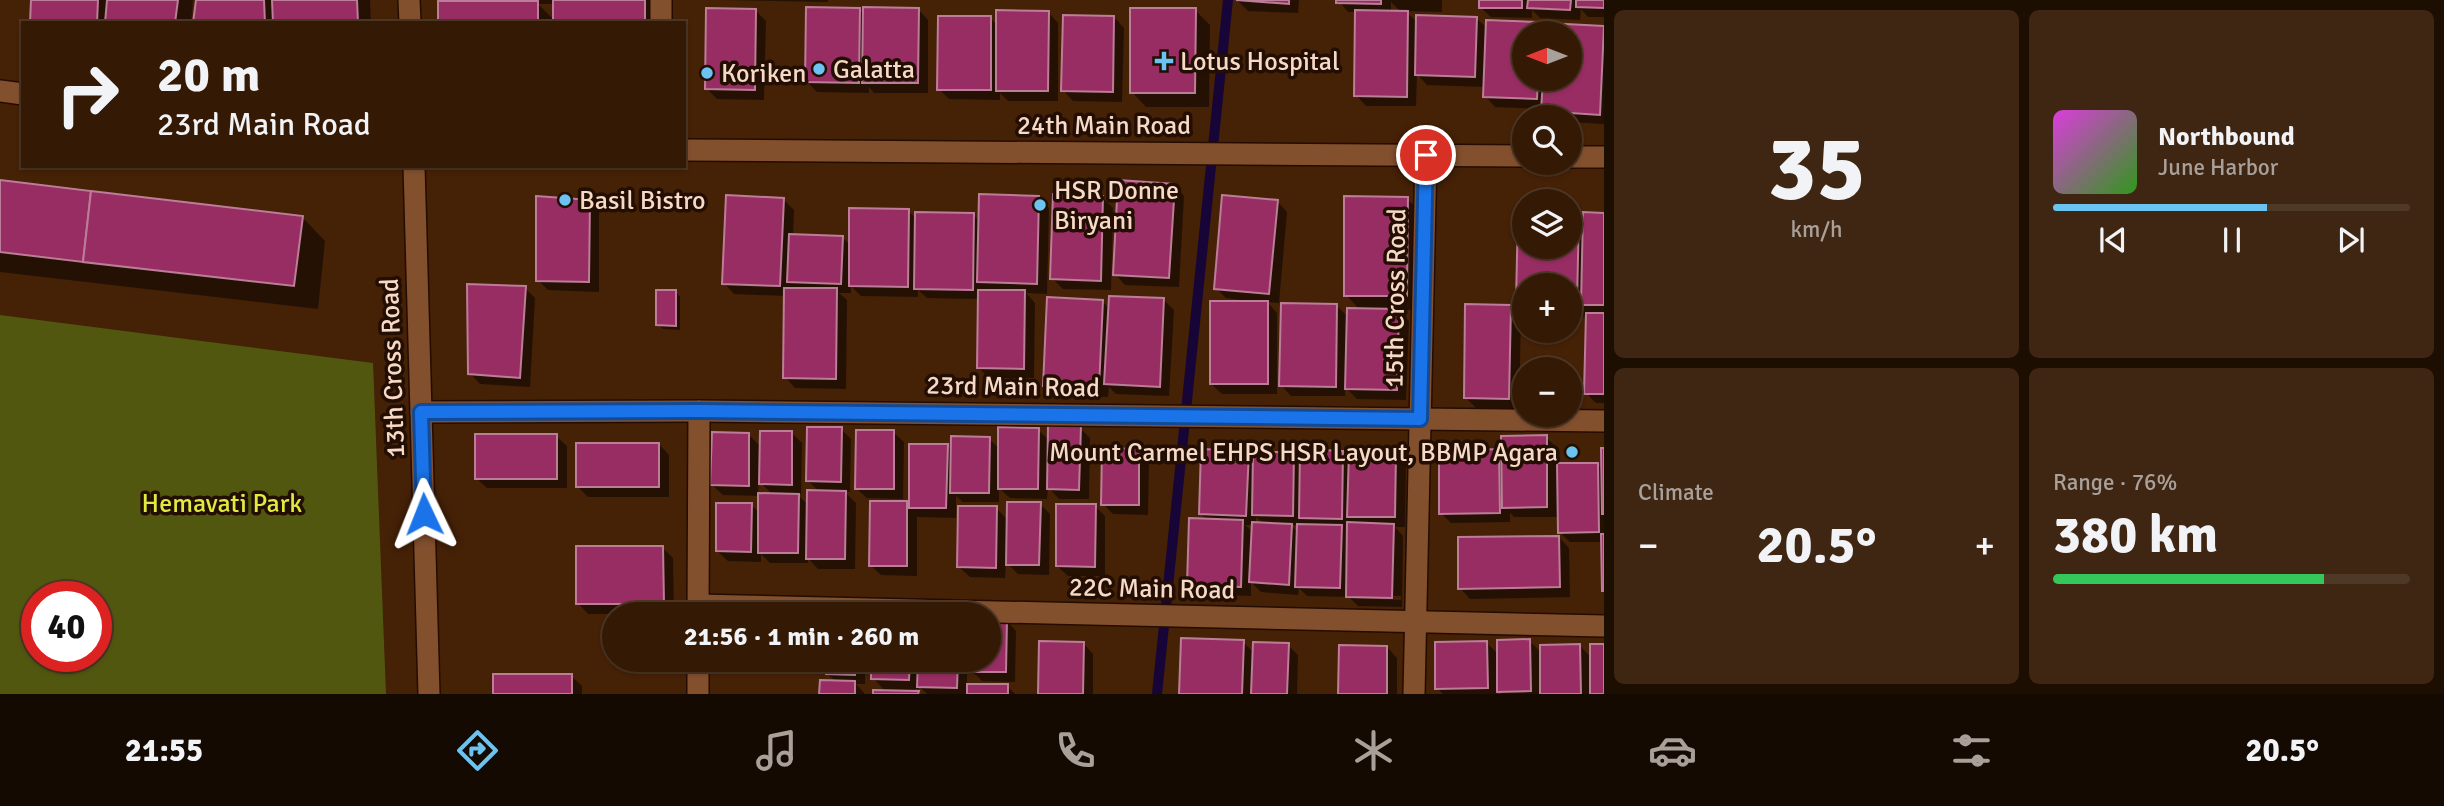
<!DOCTYPE html>
<html lang="en">
<head>
<meta charset="utf-8">
<style>
  :root { --surface:#341904; --page:#3f2613; --text:#f1f3f6; --muted:#a9a09a; --line:#4e3826; --accent:#6ac3f1 }
  body { margin:0; font-family:Signika,sans-serif; background:var(--page); color:var(--text); height:100vh; display:flex; flex-direction:column; font-size:26px; white-space:nowrap }
  * { box-sizing:border-box; margin:0 }
  p { font-size:23px; color:var(--muted) }
  .icon { flex:none; width:38px; height:38px; fill:none; stroke:currentColor; stroke-width:2; stroke-linecap:round; stroke-linejoin:round }
  .map { position:relative; flex:1; overflow:hidden }
  .side { display:flex; flex-direction:column; gap:10px; padding:10px; background:#1d0e02; width:840px }
  .side>* { flex:none }
  .hud { position:absolute; left:21px; top:21px; width:665px; height:147px; border-radius:0px; box-shadow:0 2px 5px #0004,0 0 0 2px var(--line); background:#341904; color:var(--text); overflow:hidden }
  .needle { width:46px; rotate:270deg }
  .tools { position:absolute; left:1512px; top:21px; display:grid; gap:14px }
  .tools a { display:grid; place-items:center; width:70px; height:70px; border-radius:50%; background:var(--surface); box-shadow:0 2px 5px #0004,0 0 0 2px var(--line); font-size:35px }
  .speed { position:absolute; left:21px; top:581px; display:flex; gap:14px; font-size:35px; font-weight:700; text-align:center }
  .speed>* { display:grid; place-content:center; width:91px; height:91px; border-radius:50%; background:var(--surface); box-shadow:0 2px 5px #0004,0 0 0 2px var(--line); line-height:1 }
  .speed .limit { border:10px solid #d22; background:#fff; color:#111 }
  .pin { position:absolute; display:grid; place-items:center; width:60px; height:60px; color:#fff; margin:-30px; border:4px solid #fff; border-radius:50%; box-shadow:0 2px 7px #0007 }
  .me { position:absolute; width:77px; margin:-38px; rotate:358deg; stroke-linejoin:round; filter:drop-shadow(0 0 5px #0008) }
  .turn { display:flex; align-items:center; gap:24px; height:147px; padding:0 21px; font-size:32px }
  .turn .icon { width:91px; height:91px; stroke-width:2.5 }
  .turn b { display:block; font-size:49px; line-height:60px }
  .big { font-size:52px; font-weight:700; line-height:1.1 }
  .side .widget { flex:1; display:flex; flex-direction:column; justify-content:center; gap:10px; min-width:0; padding:0 24px; border-radius:10px; background:var(--page) }
  .side .dial { align-items:center; gap:0 }
  .dial b { font-size:91px; line-height:1 }
  .song { display:flex; align-items:center; gap:21px }
  .cover { width:84px; height:84px; border-radius:10px; background:linear-gradient(135deg,hsl(300 70% 55%),hsl(110 70% 35%)) }
  .played { height:7px; border-radius:4px; background:linear-gradient(90deg,var(--accent) 60%,var(--line) 60%) }
  .keys { display:flex; justify-content:space-around; direction:ltr }
  .heat { display:flex; justify-content:space-between; align-items:center; font-size:38px; direction:ltr }
  .charge { height:10px; border-radius:5px; background:linear-gradient(90deg,#34c759 76%,var(--line) 0) }
  .side .tiles { flex:1; display:grid; gap:10px; grid-template-columns:repeat(2,1fr) }
  .trip { position:absolute; left:602px; top:602px; width:399px; height:70px; border-radius:35px; background:var(--surface); box-shadow:0 2px 5px #0004,0 0 0 2px var(--line); font-weight:700; line-height:70px; text-align:center }
  .dock { display:flex; height:112px; justify-content:space-around; align-items:center; background:#150a02; color:var(--muted) }
  .dock .icon { width:49px; height:49px }
  .dock .current { color:var(--accent) }
  .dock b { font-size:32px; color:var(--text) }
  main { display:flex; flex:1; min-height:0 }
  .map>svg:first-child { display:block }
</style>
</head>
<body>
<main>
<div class="map">
<svg width="1604" height="694" viewBox="0 0 1604 694">
  <rect width="100%" height="100%" fill="#452106"/>
  <!-- green -->
  <path fill="#525710" fill-rule="evenodd" d="M0,315L373,363L386,694H0ZM37,597H96V656H37Z"/>
  <!-- shadow -->
  <g fill="#0007" fill-rule="evenodd">
    <path d="M33,0H193L191,23H33Z"/>
    <path d="M197,0H370L371,23H195Z"/>
    <path d="M449,0H652L659,23H440L452,3ZM538,4H554L555,21Z"/>
    <path d="M721,0H828V2Z"/>
    <path d="M1299,0L1298,13L1248,11L1238,1Z"/>
    <path d="M1338,0H1442V12L1405,11L1418,23L1477,19L1488,29L1539,24L1548,32V24L1604,28V124L1570,122V117H1550L1543,109L1495,107L1485,96V87L1427,85L1417,74L1416,106H1366L1356,95L1357,12H1348ZM1391,2L1401,12H1391ZM1524,33H1570V79H1524Z"/>
    <path d="M1481,0H1604V17H1588L1581,9L1580,20L1540,18L1532,10V18L1491,17L1480,7Z"/>
    <path d="M859,9L864,15L918,9L928,20V93H874L869,87V93L817,92L807,82Z"/>
    <path d="M1195,10L1210,25L1209,107H1146L1132,92Z"/>
    <path d="M756,11L766,21L764,100L717,99L706,88Z"/>
    <path d="M1048,12L1058,23V101H1008L1000,93V100L949,99L939,89L990,18L998,26Z"/>
    <path d="M1114,17L1124,28L1122,102L1073,101L1063,90Z"/>
    <path d="M0,182L302,217L325,241L318,309L0,272Z"/>
    <path d="M1174,186L1184,196L1179,287L1125,285L1115,274Z"/>
    <path d="M1039,198L1049,208L1047,294L1026,293L1035,303L1034,378H989L978,367L979,299L927,298L918,290V297L861,296L851,286V293H839L847,300L846,389L795,388L785,377L786,296L734,294L724,283L784,200L794,210L793,236L842,237L851,246L908,211L917,219L974,215L980,222Z"/>
    <path d="M1103,198L1113,208L1111,290L1063,289L1052,278Z"/>
    <path d="M1407,199L1422,213L1421,310H1398L1409,321L1406,400L1357,399L1345,387V396H1291L1281,385L1336,305L1348,317L1360,310L1346,295Z"/>
    <path d="M589,201L599,212V292L548,290L538,280Z"/>
    <path d="M1277,201L1287,212L1279,303L1267,302L1277,313V394H1222L1211,384L1241,300L1226,298L1216,288Z"/>
    <path d="M1520,212H1524V247H1570V212H1578L1585,219V214H1604V403H1596L1586,393L1587,317L1570,316V285H1524V307L1518,301Z"/>
    <path d="M525,288L535,298L530,387L480,384L470,373Z"/>
    <path d="M676,292L680,297V330L663,329L658,324Z"/>
    <path d="M1164,300L1174,310L1169,396L1116,394L1109,387L1108,397L1055,395L1045,385L1102,301L1110,309Z"/>
    <path d="M1510,306L1521,317L1519,409L1476,408L1465,397Z"/>
    <path d="M1080,428L1090,438L1089,499H1059L1048,487L1047,499L1010,498L999,488V502H963L956,496V518L917,517V576L881,575L870,565L871,503H910L947,446L953,452L989,439L1000,449L1038,430L1050,441Z"/>
    <path d="M841,429L851,439L850,492L844,491L856,503L855,569H818L808,558V563H770L761,554V562L728,561L717,551L751,505L760,513V496L723,495L712,485L749,435L761,447L792,433L802,443L801,494H797L809,506L820,492L808,481ZM759,481L773,495H758Z"/>
    <path d="M893,432L904,442L903,499L867,498L856,488Z"/>
    <path d="M556,436L567,446V488H487L476,478Z"/>
    <path d="M1546,437L1556,447V465L1598,464L1603,470L1604,449V590L1603,542H1570L1559,532V517H1514L1510,513V522L1451,523L1441,513L1498,451L1503,456Z"/>
    <path d="M659,444L669,455V497H588L577,486Z"/>
    <path d="M1139,451L1149,461L1148,515L1113,514L1103,504Z"/>
    <path d="M1343,452L1350,460L1395,453L1406,464L1405,527H1395L1403,536L1402,607L1358,606L1349,597L1307,596L1299,588L1298,595L1261,592L1251,582V596L1199,594L1189,584L1208,521L1200,513L1248,453L1255,460L1294,454L1302,462ZM1256,517L1264,524H1256ZM1245,525H1254L1253,532ZM1291,525H1298V533ZM1355,595L1401,596V600L1355,598Z"/>
    <path d="M1040,504L1050,514L1049,575L1018,574L1006,562L1005,578L970,577L959,567L996,508L1008,520Z"/>
    <path d="M1095,506L1105,516V576H1068L1057,566Z"/>
    <path d="M1559,537L1569,548L1570,597L1470,599L1460,588Z"/>
    <path d="M663,548L673,558L674,614H588L578,603Z"/>
    <path d="M989,620H1006L1016,631L1015,682L982,681L972,671V660H989Z"/>
    <path d="M1529,641L1542,653L1580,646L1592,658L1591,646H1604V694H1502L1497,689V694H1443L1437,688L1487,643L1499,655Z"/>
    <path d="M1243,642L1255,654L1288,645L1298,655L1297,694H1181Z"/>
    <path d="M1083,643L1093,654V694H1040Z"/>
    <path d="M1387,647L1397,658V694H1340Z"/>
    <path d="M828,660H865V684H856L865,694H821L836,682L827,673Z"/>
    <path d="M873,660H967V685L1007,686L1015,694H927L919,686V689H915L919,694H875L886,692L873,678Z"/>
    <path d="M571,676L582,686V694H494Z"/>
  </g>
  <g fill="none" stroke-linecap="round" stroke-linejoin="round">
    <!-- stream -->
    <path stroke="#180537" stroke-width="10" d="M1157,694L1228,0"/>
  </g>
  <!-- building -->
  <g fill="#982d63" stroke="#bb7d97" stroke-width="2">
    <path d="M31,0H98L97,23H30Z"/>
    <path d="M107,0H178L175,23H105Z"/>
    <path d="M196,0H264L265,23H193Z"/>
    <path d="M272,0H357L358,23H273Z"/>
    <rect x="553" y="0" width="92" height="23"/>
    <path d="M1236,0H1289V4Z"/>
    <path d="M1336,0H1381V4L1336,3Z"/>
    <rect x="1479" y="0" width="43" height="8"/>
    <path d="M1528,0H1571L1570,10L1527,8Z"/>
    <path d="M1576,0H1604V8L1576,7Z"/>
    <rect x="438" y="1" width="100" height="22"/>
    <path d="M806,7L860,8L859,83L805,82Z"/>
    <path d="M863,7L919,8L918,83H862Z"/>
    <path d="M706,8L756,9L755,90L705,89Z"/>
    <path d="M1130,8H1196L1195,93H1130Z"/>
    <path d="M996,10L1049,11L1048,91H996Z"/>
    <path d="M1355,10L1408,11L1407,97L1354,96Z"/>
    <path d="M1063,15L1114,16L1113,92L1061,91Z"/>
    <path d="M1416,15L1477,17L1475,77L1415,75Z"/>
    <path d="M938,16H991V90H937Z"/>
    <path d="M1486,20L1540,22L1539,33H1524V79H1538L1537,99L1483,97Z"/>
    <path d="M1547,23L1604,26L1600,115L1541,111L1543,79H1570V33H1546Z"/>
    <path d="M0,180L91,191L83,262L0,252Z"/>
    <path d="M1118,180L1175,184L1169,278L1113,275Z"/>
    <path d="M91,191L303,216L294,286L83,262Z"/>
    <path d="M979,194L1039,196L1037,284L977,282Z"/>
    <path d="M1053,194L1103,196L1101,281L1050,279Z"/>
    <path d="M726,195L784,198L780,286L722,284Z"/>
    <path d="M1222,195L1278,200L1269,294L1214,289Z"/>
    <path d="M536,196L590,200L589,282L536,281Z"/>
    <path d="M1344,196L1408,197L1407,296H1344Z"/>
    <path d="M849,208L909,209L908,287L849,286Z"/>
    <path d="M1518,210H1524V247H1570V211H1579L1577,303H1570V285H1524V302H1516Z"/>
    <path d="M915,212L974,213L973,290L914,289Z"/>
    <path d="M1583,212L1604,213V305H1581Z"/>
    <path d="M789,234L843,236L841,284L787,282Z"/>
    <path d="M467,284L526,286L520,378L468,374Z"/>
    <path d="M784,288H837L836,379L783,378Z"/>
    <path d="M656,290H676V326L656,325Z"/>
    <path d="M978,290H1025L1024,369L977,368Z"/>
    <path d="M1109,296L1164,298L1160,387L1104,384Z"/>
    <path d="M1047,297L1103,300L1099,388L1043,386Z"/>
    <rect x="1210" y="301" width="58" height="83"/>
    <path d="M1281,303L1337,304L1336,387L1279,386Z"/>
    <path d="M1465,304L1511,305L1509,399L1464,398Z"/>
    <path d="M1347,308L1399,309L1397,390L1345,389Z"/>
    <path d="M1586,313H1604V394H1584Z"/>
    <path d="M1048,426H1081L1079,490L1047,489Z"/>
    <path d="M807,427H842L841,482L806,481Z"/>
    <path d="M998,427L1039,428L1038,489H998Z"/>
    <path d="M856,430H894V489H855Z"/>
    <path d="M760,431H792V485L759,484Z"/>
    <path d="M712,432L749,433V486L710,485Z"/>
    <rect x="475" y="434" width="82" height="45"/>
    <path d="M1547,435V507L1502,508L1501,436Z"/>
    <path d="M951,436L990,437L989,493H950Z"/>
    <rect x="576" y="443" width="83" height="44"/>
    <path d="M909,444H948L946,508H909Z"/>
    <path d="M1102,448L1139,449V505H1101Z"/>
    <path d="M1601,448H1604V514H1602Z"/>
    <path d="M1201,449L1249,451L1246,516L1199,514Z"/>
    <path d="M1300,449L1343,451L1342,519L1299,518Z"/>
    <path d="M1499,449L1500,513L1439,514V451Z"/>
    <path d="M1349,451L1396,452L1395,517H1347Z"/>
    <path d="M1253,452H1294L1293,516L1252,515Z"/>
    <path d="M1557,463H1598L1599,532L1558,533Z"/>
    <path d="M807,490L846,491L845,559H806Z"/>
    <path d="M758,493L799,494L798,553H758Z"/>
    <path d="M870,501H907V566H869Z"/>
    <path d="M1007,502H1041L1039,565H1006Z"/>
    <path d="M716,503H752L751,552L716,551Z"/>
    <path d="M1056,504H1096L1095,567L1056,566Z"/>
    <path d="M958,506H997L996,568L957,567Z"/>
    <path d="M1189,518L1243,520L1241,587L1187,585Z"/>
    <path d="M1252,522L1292,524L1289,585L1249,582Z"/>
    <path d="M1347,522L1394,524L1392,598L1346,597Z"/>
    <path d="M1297,524L1342,525L1340,588L1295,587Z"/>
    <path d="M1601,534H1604V591H1602Z"/>
    <path d="M1559,536L1560,587L1458,589V537Z"/>
    <path d="M576,546H663L664,604H576Z"/>
    <path d="M989,618L1007,619L1006,672H970V660H989Z"/>
    <path d="M1181,638L1244,640L1242,694H1179Z"/>
    <path d="M1530,639L1531,691L1497,692V640Z"/>
    <path d="M1039,641L1084,642L1083,694H1038Z"/>
    <path d="M1487,641L1488,688L1435,689V642Z"/>
    <path d="M1253,642L1289,643L1287,694H1251Z"/>
    <path d="M1580,644L1581,694H1540V645Z"/>
    <rect x="1590" y="644" width="14" height="50"/>
    <path d="M1339,645L1387,646V694H1338Z"/>
    <path d="M826,660H855V675L826,674Z"/>
    <path d="M871,660H910L909,680L871,679Z"/>
    <path d="M918,660H958L957,688L917,687Z"/>
    <rect x="493" y="674" width="79" height="20"/>
    <path d="M820,680L855,681V694H819Z"/>
    <rect x="967" y="684" width="41" height="10"/>
    <path d="M873,690L919,691L918,694H873Z"/>
  </g>
  <g fill="none" stroke-linecap="round" stroke-linejoin="round">
    <defs>
      <g id="minor">
        <path d="M409,0L410,23"/>
        <path d="M661,0V23"/>
        <path d="M0,91L23,94"/>
        <path d="M684,150L1524,156"/>
        <path d="M1570,157H1604"/>
        <path d="M414,166L429,694"/>
        <path d="M421,412L699,411L1604,421"/>
        <path d="M698,605L1604,626"/>
        <path d="M698,614L699,411"/>
        <path d="M698,660V694"/>
        <path d="M1414,694L1426,155"/>
      </g>
    </defs>
    <!-- minor casing -->
    <use href="#minor" stroke="#250c00" stroke-width="24"/>
    <!-- minor -->
    <use href="#minor" stroke="#83502e" stroke-width="21"/>
  </g>
  <g fill="none" stroke-linecap="round" stroke-linejoin="round">
    <defs>
      <path id="route" d="M424,514L421,412L699,411L1420,419L1426,155"/>
    </defs>
    <!-- route casing -->
    <use href="#route" stroke="#114b97" stroke-width="18"/>
    <!-- route -->
    <use href="#route" stroke="#1a73e8" stroke-width="12"/>
  </g>
  <!-- markers -->
  <g fill="#6ac3f1" stroke="#220e02" stroke-width="2.5">
    <path d="M1160.5 50.5h7v7h7v7h-7v7h-7v-7h-7v-7h7z"/>
    <circle cx="819" cy="69" r="7"/>
    <circle cx="707" cy="73" r="7"/>
    <circle cx="565" cy="200" r="7"/>
    <circle cx="1040" cy="205" r="7"/>
    <circle cx="1572" cy="452" r="7"/>
  </g>
  <g text-anchor="middle" stroke-width="7" stroke-linejoin="round" paint-order="stroke">
    <!-- poi labels -->
    <g font-size="26" fill="#f7d9c7" stroke="#220e02" text-anchor="start">
      <text x="1180" y="70">Lotus Hospital</text>
      <text x="833" y="78">Galatta</text>
      <text x="721" y="82">Koriken</text>
      <text x="1054" y="199">HSR Donne<tspan x="1054" dy="30">Biryani</tspan></text>
      <text x="579" y="209">Basil Bistro</text>
      <text x="1558" y="461" text-anchor="end">Mount Carmel EHPS HSR Layout, BBMP Agara</text>
    </g>
    <!-- street labels -->
    <g font-size="26" fill="#f7d9c7" stroke="#220e02">
      <text x="1104" y="134">24th Main Road</text>
      <text transform="translate(1395 298) rotate(-89)" y="9">15th Cross Road</text>
      <text transform="translate(392 368) rotate(-92)" y="9">13th Cross Road</text>
      <text transform="translate(1013 386) rotate(1)" y="9">23rd Main Road</text>
      <text transform="translate(1152 588) rotate(1)" y="9">22C Main Road</text>
    </g>
    <!-- park labels -->
    <g font-size="26" fill="#e0eb42" stroke="#220e02">
      <text x="222" y="512">Hemavati Park</text>
    </g>
  </g>
</svg>
<div class="tools">
<a><svg class="needle" viewBox="-14 -14 28 28"><path d="M0-13l5 13h-10z" fill="#e53935"/><path d="M0 13l5-13h-10z" fill="#a9a09a"/></svg></a>
<a><svg class="icon" aria-label="search" viewBox="0 0 24 24"><circle cx="10" cy="10" r="6"/><path d="M15 15l6 6"/></svg></a>
<a><svg class="icon" aria-label="layers" viewBox="0 0 24 24"><path d="M12 4l9 5-9 5-9-5zM3 14l9 5 9-5"/></svg></a>
<a>+</a>
<a>−</a>
</div>
<div class="speed"><div class="limit">40</div></div>
<div class="pin" style="left:1426px;top:155px;background:#d93025"><svg class="icon" aria-label="arrive" viewBox="0 0 24 24"><path d="M6 21V4h12l-3 4 3 4H6"/></svg></div>
<svg class="me" style="left:424px;top:514px" viewBox="-20 -20 40 40"><path d="M0-17L14 15 0 8-14 15z" fill="#1a73e8" stroke="#fff" stroke-width="4"/></svg>
<div class="trip">21:56 · 1 min · 260 m</div>
<div class="hud">
<div class="turn"><svg class="icon" aria-label="right" viewBox="0 0 24 24"><path d="M7 20v-9h11M14 6l5 5-5 5"/></svg><div><b>20 m</b>23rd Main Road</div></div>
</div>
</div>
<section class="side">
<div class="tiles">
<div class="widget dial"><b>35</b><p>km/h</p></div>
<div class="widget">
<div class="song"><i class="cover"></i><div><b>Northbound</b><p>June Harbor</p></div></div>
<div class="played"></div>
<div class="keys"><svg class="icon" aria-label="previous" viewBox="0 0 24 24"><path d="M18 5L8 12l10 7zM5 5v14"/></svg><svg class="icon" aria-label="pause" viewBox="0 0 24 24"><path d="M8 5v14M16 5v14"/></svg><svg class="icon" aria-label="next" viewBox="0 0 24 24"><path d="M6 5l10 7-10 7zM19 5v14"/></svg></div>
</div>
<div class="widget"><p>Climate</p>
<div class="heat"><a>−</a><b class="big">20.5°</b><a>+</a></div>
</div>
<div class="widget"><p>Range · 76%</p><b class="big">380 km</b><div class="charge"></div></div>
</div>
</section>
</main>
<nav class="dock">
<b>21:55</b>
<svg class="icon current" aria-label="directions" viewBox="0 0 24 24"><path d="M12 3l9 9-9 9-9-9zM9 14v-3h6M13 9l2 2-2 2"/></svg>
<svg class="icon" aria-label="music" viewBox="0 0 24 24"><path d="M9 18V5l10-2v13"/><circle cx="6" cy="18" r="3"/><circle cx="16" cy="16" r="3"/></svg>
<svg class="icon" aria-label="phone" viewBox="0 0 24 24"><path d="M5 4h4l2 5-3 2q2 4 5 5l2-3 5 2v4C11 20 4 13 5 4z"/></svg>
<svg class="icon" aria-label="climate" viewBox="0 0 24 24"><path d="M12 3v18M4 7l16 10M4 17L20 7"/></svg>
<svg class="icon" aria-label="car" viewBox="0 0 24 24"><path d="M5 17H2v-5l4-1 3-4h7l3 4 3 1v5h-3M9 17h6M6 11h13"/><circle cx="7" cy="17" r="2"/><circle cx="17" cy="17" r="2"/></svg>
<svg class="icon" aria-label="filters" viewBox="0 0 24 24"><path d="M4 7h16M4 17h16"/><circle cx="9" cy="7" r="2"/><circle cx="15" cy="17" r="2"/></svg>
<b>20.5°</b>
</nav>
</body>
</html>
